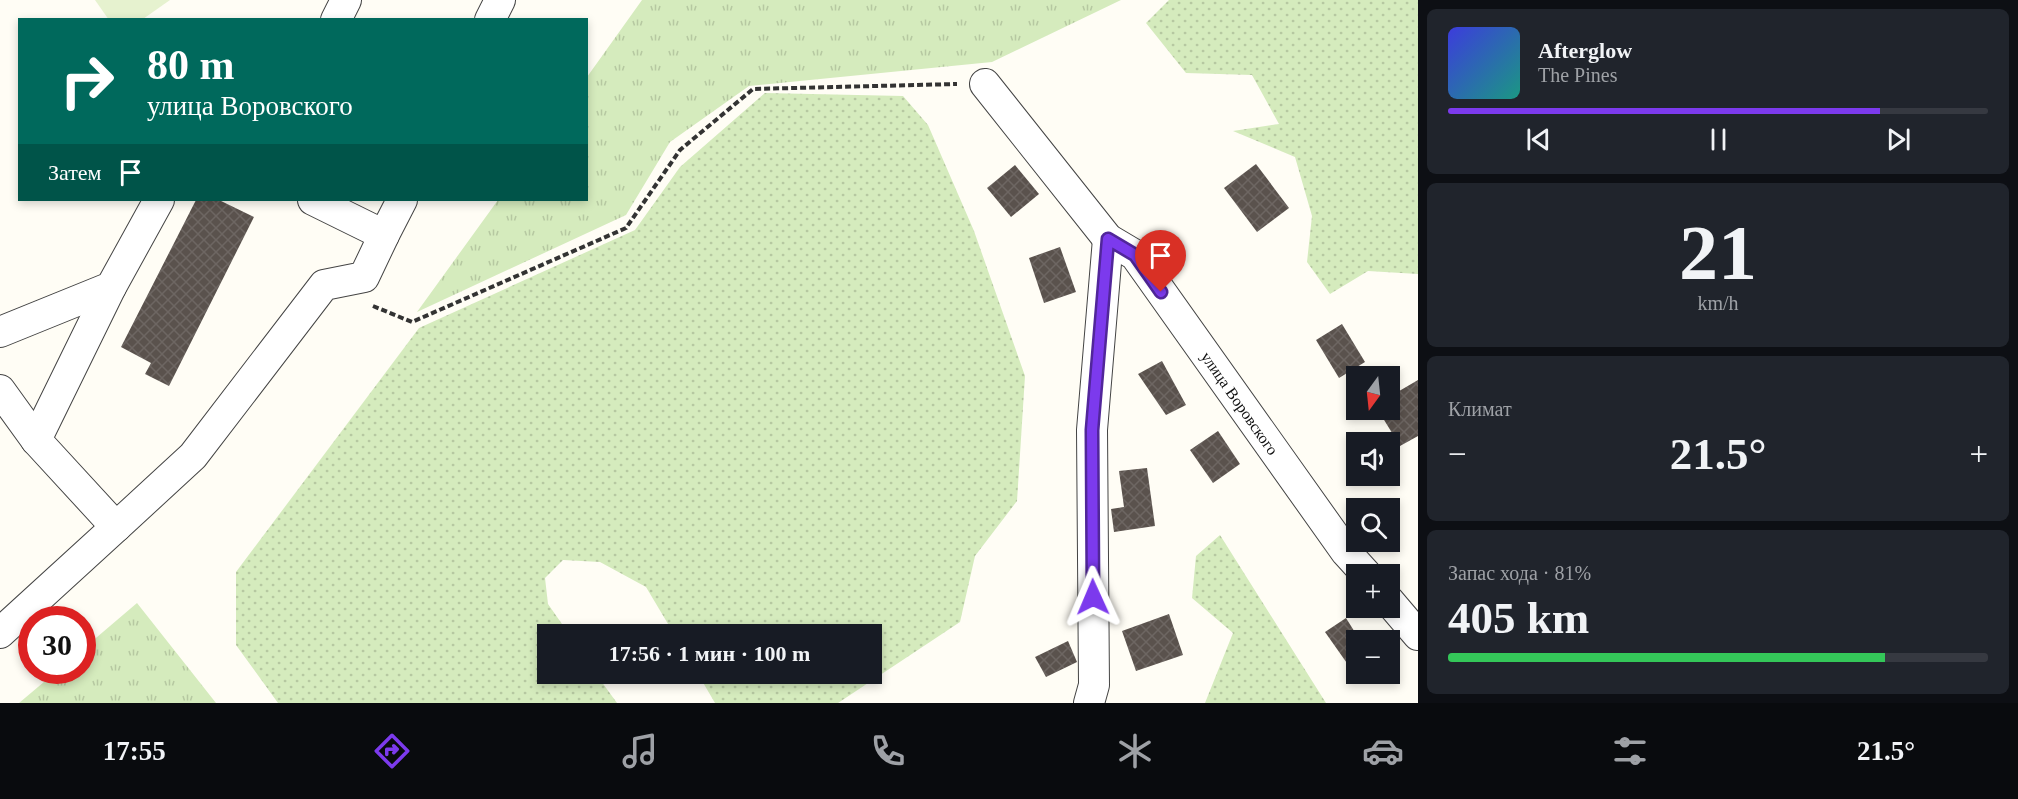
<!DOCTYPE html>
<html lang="ru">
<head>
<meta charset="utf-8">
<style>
  :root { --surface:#171b24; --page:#20242c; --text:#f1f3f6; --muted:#9ea1a6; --line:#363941; --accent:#7c3aed }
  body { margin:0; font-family:"Times New Roman",serif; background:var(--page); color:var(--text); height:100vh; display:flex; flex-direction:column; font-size:22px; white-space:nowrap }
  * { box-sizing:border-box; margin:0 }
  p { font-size:20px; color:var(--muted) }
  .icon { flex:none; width:33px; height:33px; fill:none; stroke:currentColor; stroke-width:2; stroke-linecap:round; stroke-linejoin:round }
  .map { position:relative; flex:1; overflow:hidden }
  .sheet { display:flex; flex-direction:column; gap:9px; padding:9px; background:#0d0f14; width:600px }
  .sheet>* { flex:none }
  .hud { position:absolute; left:18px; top:18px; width:570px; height:183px; border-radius:0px; box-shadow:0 3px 9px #0003; background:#00695c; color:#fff; overflow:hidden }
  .needle { width:39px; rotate:195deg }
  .fabs { position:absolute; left:1346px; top:366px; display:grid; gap:12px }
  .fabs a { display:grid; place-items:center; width:54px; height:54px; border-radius:0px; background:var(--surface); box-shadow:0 3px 9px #0003; font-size:30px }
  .speed { position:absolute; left:18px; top:606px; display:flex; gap:12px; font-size:30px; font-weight:700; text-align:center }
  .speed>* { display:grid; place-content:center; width:78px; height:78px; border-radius:50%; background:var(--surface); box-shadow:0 3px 9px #0003; line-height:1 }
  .speed .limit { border:9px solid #d22; background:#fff; color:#111 }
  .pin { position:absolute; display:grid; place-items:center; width:51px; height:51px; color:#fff; margin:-62px -26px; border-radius:50% 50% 50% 0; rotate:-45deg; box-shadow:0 0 6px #0007 }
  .pin .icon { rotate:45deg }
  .me { position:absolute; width:66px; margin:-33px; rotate:359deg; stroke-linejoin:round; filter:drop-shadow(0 0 4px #0008) }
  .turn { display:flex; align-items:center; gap:21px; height:126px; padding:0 30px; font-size:27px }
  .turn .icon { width:78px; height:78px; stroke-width:2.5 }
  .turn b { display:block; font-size:42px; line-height:51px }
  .then { display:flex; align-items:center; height:57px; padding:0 30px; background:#0003; gap:12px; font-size:22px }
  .big { font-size:45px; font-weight:600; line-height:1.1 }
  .sheet .tile { flex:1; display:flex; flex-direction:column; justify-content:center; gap:9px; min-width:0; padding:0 21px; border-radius:9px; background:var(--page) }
  .sheet .dial { align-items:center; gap:0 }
  .dial b { font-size:78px; line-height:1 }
  .song { display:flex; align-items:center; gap:18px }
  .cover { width:72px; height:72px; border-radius:9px; background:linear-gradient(135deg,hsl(240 70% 55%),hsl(170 70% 35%)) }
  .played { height:6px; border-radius:3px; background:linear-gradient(90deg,var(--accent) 80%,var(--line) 80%) }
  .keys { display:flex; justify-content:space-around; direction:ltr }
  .heat { display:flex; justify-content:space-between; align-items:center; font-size:33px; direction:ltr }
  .charge { height:9px; border-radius:4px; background:linear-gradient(90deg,#34c759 81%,var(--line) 0) }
  .trip { position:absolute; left:537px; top:624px; width:345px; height:60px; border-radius:0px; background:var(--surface); box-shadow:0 3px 9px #0003; font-weight:600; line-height:60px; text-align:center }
  .tab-bar { display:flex; height:96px; justify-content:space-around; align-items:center; background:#090b0e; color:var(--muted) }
  .tab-bar .icon { width:42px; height:42px }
  .tab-bar .on { color:var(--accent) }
  .tab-bar b { font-size:27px; color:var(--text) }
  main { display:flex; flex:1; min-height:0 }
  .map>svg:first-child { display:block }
</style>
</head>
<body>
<main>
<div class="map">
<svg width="1418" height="703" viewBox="0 0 1418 703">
  <defs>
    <pattern id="grass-tufts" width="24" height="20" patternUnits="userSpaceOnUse" patternTransform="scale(1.5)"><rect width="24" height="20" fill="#d5ebbd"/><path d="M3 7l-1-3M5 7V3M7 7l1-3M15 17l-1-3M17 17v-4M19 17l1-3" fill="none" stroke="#b6c8a1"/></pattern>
    <pattern id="garden-dots" width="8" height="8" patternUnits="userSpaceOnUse" patternTransform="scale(1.5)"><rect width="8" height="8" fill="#d5ebbd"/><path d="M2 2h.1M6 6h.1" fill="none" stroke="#b6c8a1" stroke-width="1.8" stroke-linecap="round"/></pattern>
    <pattern id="building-cross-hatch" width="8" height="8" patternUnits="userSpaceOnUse" patternTransform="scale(1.5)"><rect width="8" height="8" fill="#5a524d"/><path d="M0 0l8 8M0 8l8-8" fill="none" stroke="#6d6662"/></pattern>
  </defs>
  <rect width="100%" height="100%" fill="#fffdf5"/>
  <!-- grass -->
  <g fill="url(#grass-tufts)">
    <path d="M642,0H1121L992,62L749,86L670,142L626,215L417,312L498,200H586L587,77Z"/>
    <path d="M137,603L216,703H19L57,671L82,670L83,649Z"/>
  </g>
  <!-- garden -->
  <g fill="url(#garden-dots)">
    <path d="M1169,0H1418V274L1368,271L1330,294L1307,262L1312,216L1295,157L1233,131L1279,124L1252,75L1186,73L1146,23Z"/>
    <path d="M765,93L903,96L928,125L974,231L1025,376L1017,501L975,556L960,622L838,703H715L698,674H872V634H674L646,587L600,562L563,560L545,578L548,604L569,634H548V674H596L617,703H278L236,645V572L419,328L635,230L680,167Z"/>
    <path d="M1220,535L1326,703H1205L1233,633L1192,598L1196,556Z"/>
  </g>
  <!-- pitch -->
  <path fill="#e6f2cf" d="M95,0H170L143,19L109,20Z"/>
  <!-- building -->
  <g fill="url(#building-cross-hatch)">
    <path d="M1256,164L1289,208L1257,232L1224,188Z"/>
    <path d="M1015,165L1039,194L1011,217L987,188Z"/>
    <path d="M196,200H219L254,217L169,386L145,374L151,363L121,347Z"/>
    <path d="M1060,247L1076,292L1044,303L1029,258Z"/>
    <path d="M1342,324L1365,362L1339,378L1316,340Z"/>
    <path d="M1162,361L1186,405L1166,415L1138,374Z"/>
    <path d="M1418,380V436L1400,446L1378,410H1389V397Z"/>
    <path d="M1218,431L1240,464L1213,483L1190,450Z"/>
    <path d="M1147,468L1155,526L1114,532L1111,509L1124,507L1119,471Z"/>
    <path d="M1169,614L1183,655L1136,671L1122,631Z"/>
    <path d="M1346,618L1356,634V676L1325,632Z"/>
    <path d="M1068,641L1077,662L1046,677L1035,657Z"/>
  </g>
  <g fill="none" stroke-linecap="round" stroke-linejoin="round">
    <defs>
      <g id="minor">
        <path d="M336,20L346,0"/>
        <path d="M490,20L500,0"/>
        <path d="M985,84L1108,239L1135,255L1346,552L1366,574"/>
        <path d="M313,200L384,235L402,200"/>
        <path d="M0,332L111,287L159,200"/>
        <path d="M0,390L36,440L116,527L193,456L324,285L364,277L384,235"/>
        <path d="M36,440L111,287"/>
        <path d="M1389,601L1418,635"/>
        <path d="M0,633L116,527"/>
        <path d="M1089,703L1094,685L1092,430L1108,239"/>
      </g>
    </defs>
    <!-- minor casing -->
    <use href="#minor" stroke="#444" stroke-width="32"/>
    <!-- path -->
    <path stroke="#333" stroke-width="4" stroke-dasharray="6 3" stroke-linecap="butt" d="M373,306L412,322L626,228L680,150L753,89L957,84"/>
    <!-- minor -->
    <use href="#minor" stroke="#fff" stroke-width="30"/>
  </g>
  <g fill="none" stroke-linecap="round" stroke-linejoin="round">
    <defs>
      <path id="route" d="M1093,597L1092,430L1108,239L1135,255L1161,292"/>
    </defs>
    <!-- route casing -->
    <use href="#route" stroke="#51269a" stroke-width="15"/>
    <!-- route -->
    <use href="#route" stroke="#7c3aed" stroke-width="10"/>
  </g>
  <g text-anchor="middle" stroke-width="6" stroke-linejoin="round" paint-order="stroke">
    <!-- street labels -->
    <g font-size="16" fill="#111" stroke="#fff">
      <text transform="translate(1240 403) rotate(55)" y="6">улица Воровского</text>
    </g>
  </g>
</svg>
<div class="fabs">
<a><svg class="needle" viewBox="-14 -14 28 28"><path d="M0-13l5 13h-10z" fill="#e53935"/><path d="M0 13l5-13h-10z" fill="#9ea1a6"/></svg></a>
<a><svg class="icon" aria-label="sound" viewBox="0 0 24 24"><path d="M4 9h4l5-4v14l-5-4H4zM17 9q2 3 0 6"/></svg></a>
<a><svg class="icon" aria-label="search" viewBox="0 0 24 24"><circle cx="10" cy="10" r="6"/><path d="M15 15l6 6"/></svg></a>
<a>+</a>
<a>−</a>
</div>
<div class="speed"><div class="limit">30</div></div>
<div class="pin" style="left:1161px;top:292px;background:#d93025"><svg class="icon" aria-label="arrive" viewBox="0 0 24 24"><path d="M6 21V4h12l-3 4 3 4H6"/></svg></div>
<svg class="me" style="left:1093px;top:597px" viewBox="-20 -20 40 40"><path d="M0-17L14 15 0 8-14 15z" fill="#7c3aed" stroke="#fff" stroke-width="4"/></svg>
<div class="trip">17:56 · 1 мин · 100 m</div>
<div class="hud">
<div class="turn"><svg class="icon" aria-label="right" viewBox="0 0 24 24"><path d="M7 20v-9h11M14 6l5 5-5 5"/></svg><div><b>80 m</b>улица Воровского</div></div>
<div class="then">Затем<svg class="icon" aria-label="arrive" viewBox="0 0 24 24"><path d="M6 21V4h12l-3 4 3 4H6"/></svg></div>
</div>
</div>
<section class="sheet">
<div class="tile">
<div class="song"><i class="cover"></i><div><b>Afterglow</b><p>The Pines</p></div></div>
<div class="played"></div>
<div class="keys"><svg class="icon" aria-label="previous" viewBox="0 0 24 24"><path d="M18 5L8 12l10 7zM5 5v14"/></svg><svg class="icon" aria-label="pause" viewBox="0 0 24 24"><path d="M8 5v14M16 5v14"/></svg><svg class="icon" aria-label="next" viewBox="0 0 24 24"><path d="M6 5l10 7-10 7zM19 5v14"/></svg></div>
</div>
<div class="tile dial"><b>21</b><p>km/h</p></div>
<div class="tile"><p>Климат</p>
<div class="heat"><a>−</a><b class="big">21.5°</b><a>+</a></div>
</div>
<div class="tile"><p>Запас хода · 81%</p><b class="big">405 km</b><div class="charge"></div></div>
</section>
</main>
<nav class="tab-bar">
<b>17:55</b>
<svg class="icon on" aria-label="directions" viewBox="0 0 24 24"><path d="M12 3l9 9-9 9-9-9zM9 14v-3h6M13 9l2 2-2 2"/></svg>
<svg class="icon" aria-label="music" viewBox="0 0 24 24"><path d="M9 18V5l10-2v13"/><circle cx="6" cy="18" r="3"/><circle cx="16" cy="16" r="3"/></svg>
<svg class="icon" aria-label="phone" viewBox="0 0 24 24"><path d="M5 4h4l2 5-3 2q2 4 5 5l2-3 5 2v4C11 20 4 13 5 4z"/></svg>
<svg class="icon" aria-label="climate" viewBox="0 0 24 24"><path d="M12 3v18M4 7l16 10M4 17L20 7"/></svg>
<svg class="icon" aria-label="car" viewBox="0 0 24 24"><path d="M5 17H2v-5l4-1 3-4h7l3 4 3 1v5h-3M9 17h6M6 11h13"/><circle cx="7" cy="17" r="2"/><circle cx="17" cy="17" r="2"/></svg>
<svg class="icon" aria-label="filters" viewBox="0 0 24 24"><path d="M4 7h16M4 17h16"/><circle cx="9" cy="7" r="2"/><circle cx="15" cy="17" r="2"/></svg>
<b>21.5°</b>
</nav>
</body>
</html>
